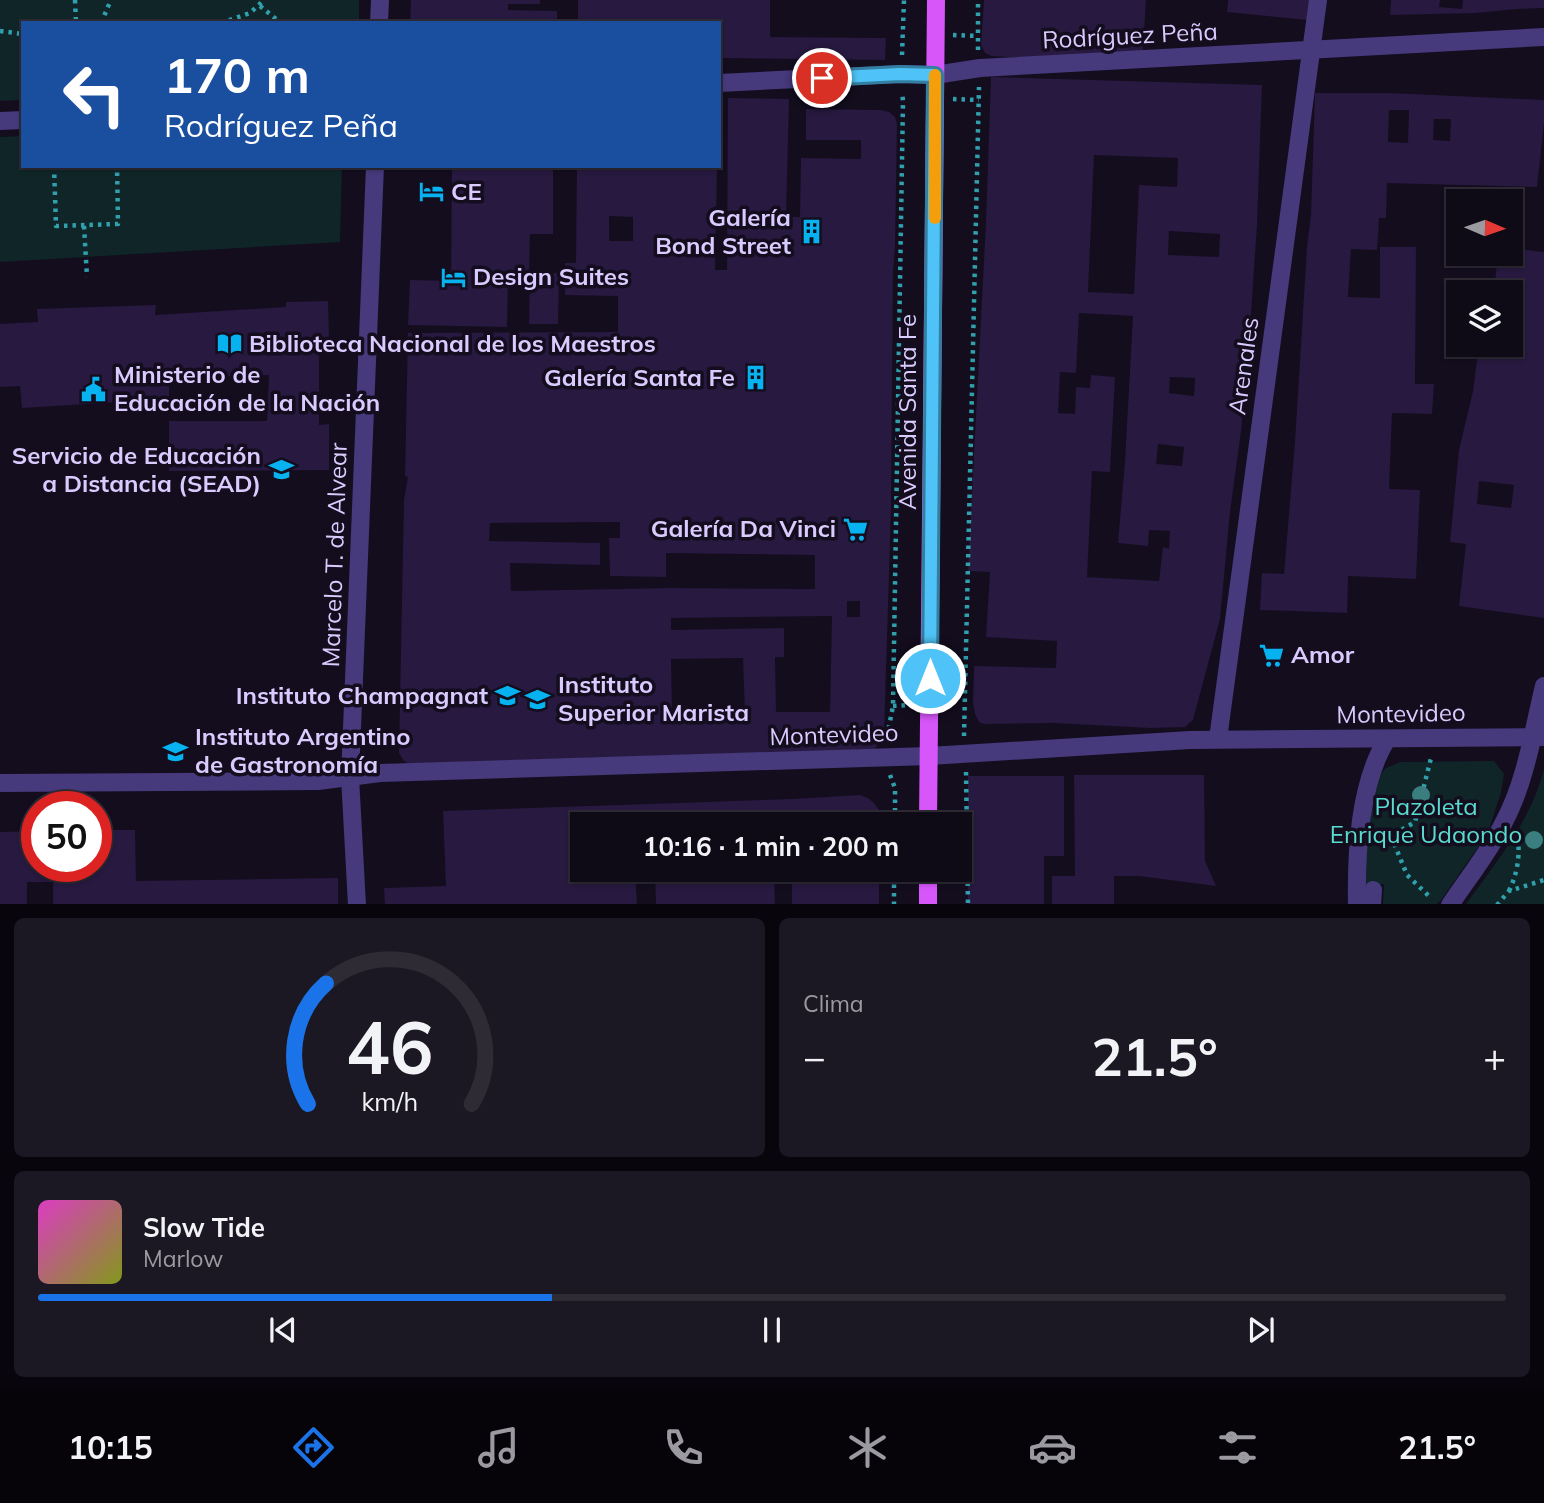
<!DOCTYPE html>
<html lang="es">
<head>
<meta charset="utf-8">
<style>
  :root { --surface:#0e0a16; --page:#1c1823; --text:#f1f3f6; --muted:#9b9aa1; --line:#2e2b35; --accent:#1a73e8 }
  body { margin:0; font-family:Mulish,sans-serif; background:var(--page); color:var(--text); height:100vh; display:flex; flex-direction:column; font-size:26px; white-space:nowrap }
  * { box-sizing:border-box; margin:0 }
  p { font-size:23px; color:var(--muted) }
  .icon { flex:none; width:38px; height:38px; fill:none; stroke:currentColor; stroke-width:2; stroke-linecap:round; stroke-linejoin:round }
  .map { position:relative; height:904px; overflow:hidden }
  .sheet { display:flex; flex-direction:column; gap:14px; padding:14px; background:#08060c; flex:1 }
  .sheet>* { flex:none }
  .banner { position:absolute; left:21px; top:21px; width:700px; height:147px; border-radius:0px; box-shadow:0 2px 5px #0004,0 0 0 2px var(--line); background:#1a4fa0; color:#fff; overflow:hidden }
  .needle { width:46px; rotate:92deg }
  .buttons { position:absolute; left:1446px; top:189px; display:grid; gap:14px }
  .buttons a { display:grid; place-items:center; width:77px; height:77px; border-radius:0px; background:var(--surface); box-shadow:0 2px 5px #0004,0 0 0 2px var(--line); font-size:35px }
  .speed { position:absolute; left:21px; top:791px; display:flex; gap:14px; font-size:35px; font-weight:700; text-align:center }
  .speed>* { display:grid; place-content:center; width:91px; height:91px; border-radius:50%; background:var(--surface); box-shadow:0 2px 5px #0004,0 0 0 2px var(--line); line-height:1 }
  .speed .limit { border:10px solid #d22; background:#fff; color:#111 }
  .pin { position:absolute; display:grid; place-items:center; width:60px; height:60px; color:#fff; margin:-30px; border:4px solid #fff; border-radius:50%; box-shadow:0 2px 7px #0007 }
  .me { position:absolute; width:77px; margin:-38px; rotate:0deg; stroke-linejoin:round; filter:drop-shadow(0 0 5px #0008) }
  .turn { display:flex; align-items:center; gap:24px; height:147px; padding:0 28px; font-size:32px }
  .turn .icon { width:91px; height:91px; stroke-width:2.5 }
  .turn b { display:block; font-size:49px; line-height:60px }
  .big { font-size:52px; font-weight:700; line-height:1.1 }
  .sheet .tile { flex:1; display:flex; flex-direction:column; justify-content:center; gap:10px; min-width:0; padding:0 24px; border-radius:10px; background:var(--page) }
  .sheet .dial { align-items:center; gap:0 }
  .dial svg { height:182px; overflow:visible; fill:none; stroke:var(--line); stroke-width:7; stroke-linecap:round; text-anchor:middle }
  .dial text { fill:var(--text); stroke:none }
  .song { display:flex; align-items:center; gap:21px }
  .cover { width:84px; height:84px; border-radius:10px; background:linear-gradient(135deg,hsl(310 70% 55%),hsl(70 70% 35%)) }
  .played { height:7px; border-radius:4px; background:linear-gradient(90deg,var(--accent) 35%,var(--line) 35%) }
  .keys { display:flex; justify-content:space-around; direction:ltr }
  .heat { display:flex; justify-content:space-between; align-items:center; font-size:38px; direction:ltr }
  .sheet .tiles { flex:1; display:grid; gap:14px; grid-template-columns:1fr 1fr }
  .tile:last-child { grid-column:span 2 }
  .trip { position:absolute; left:570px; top:812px; width:402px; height:70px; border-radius:0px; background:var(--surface); box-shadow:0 2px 5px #0004,0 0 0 2px var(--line); font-weight:700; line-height:70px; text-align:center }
  .tab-bar { display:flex; height:112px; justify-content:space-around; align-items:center; background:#060409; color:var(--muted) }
  .tab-bar .icon { width:49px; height:49px }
  .tab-bar .on { color:var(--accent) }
  .tab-bar b { font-size:32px; color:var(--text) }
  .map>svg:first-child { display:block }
</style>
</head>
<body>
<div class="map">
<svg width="1544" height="905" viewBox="0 0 1544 905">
  <rect width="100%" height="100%" fill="#130d1e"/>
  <!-- green -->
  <g fill="#102528">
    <path d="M0,0H359V23H23V100L0,101Z"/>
    <path d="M23,136V166H342L340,242L0,262V137Z"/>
    <path d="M1494,761L1504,774L1501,792L1488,833L1441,900L1437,904H1383L1384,884L1366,885L1363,841L1376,779L1386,768L1400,762Z"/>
    <path d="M1544,769V904H1466C1496,862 1531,821 1544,769Z"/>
  </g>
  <!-- building -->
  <g fill="#27193f" fill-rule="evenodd">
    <path d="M411,0H540V4H508V10L557,11V23H410Z"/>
    <path d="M578,0H770V37L886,38L885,60L719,58V23H578Z"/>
    <path d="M984,0H1146L1142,64L991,56L985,53L981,45Z"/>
    <path d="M1228,0H1310L1308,20L1227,12Z"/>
    <path d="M1391,0H1440L1439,7L1462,9L1463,0H1544V8L1516,9L1476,13L1390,15Z"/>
    <path d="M991,77L1262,85L1257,225L1248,358L1241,431L1230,512L1220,619L1193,720L1185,727L1151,728L1053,723L984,724L979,722L975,714L973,702L974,666L1056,668L1057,641L986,637L990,572L968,571L986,222ZM1094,155L1178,158L1177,187L1139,185L1134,294L1088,292ZM1169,231L1220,234L1219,257L1168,255ZM1079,313L1133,316L1125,461L1118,543L1148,546L1149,530L1170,531L1169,549L1163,547L1159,581L1087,577L1092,471L1110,472L1115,377L1091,375L1090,388L1076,387L1075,414L1058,413L1060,372L1076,373ZM1170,377L1195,378L1194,396L1169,393ZM1158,444L1184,447L1182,466L1156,464Z"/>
    <path d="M1315,93H1389L1544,100V123L1537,187L1387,183L1386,218H1379L1377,250L1351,249L1348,297L1380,298V247H1416L1415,384H1434L1432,414L1392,413L1389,489L1420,490L1416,579L1348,576L1347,613L1260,610L1262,573L1284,574L1295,442L1307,247L1311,215ZM1389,110H1409L1408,143L1388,142ZM1434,119H1451L1450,141L1433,140Z"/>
    <path d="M728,98L789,99L786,217H800L801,158L861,159V140H806V109L881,110L889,112L895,117L897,124L895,246L893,271L891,508L884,736L875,749L413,766L404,761L399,753L404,500L408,477L405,476L408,333L618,332V296L565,295V263H576L577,166H717L715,270H727ZM609,216L633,217V241H609ZM620,522V538H609L610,576L666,577V553L815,555V589L670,588L511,591L510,563L600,565V543L489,541L490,523ZM847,601H860V617H847ZM832,616L830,712H776L775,657H784V628L671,630V618ZM743,658L745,715L672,717L671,659Z"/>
    <path d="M452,166H553V234H530L529,273H559L558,324H529L530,281H508L507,327L408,325L410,280L451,281Z"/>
    <path d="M1510,248L1544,252V618L1459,606L1466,544L1450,542L1459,450L1473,391L1479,345H1510V292H1494L1498,254H1510ZM1479,481L1514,485L1511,508L1477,504Z"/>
    <path d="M328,301L329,337L319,338V425L329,424V470L169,471V421H267L269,375L169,378V399L22,408L20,386L0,387V324L38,322L37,309L156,305L155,315L286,307V302Z"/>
    <path d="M1074,775H1204L1205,861L1216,886L1139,876H1114V905H1052V876H1075Z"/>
    <path d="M968,776H1064V856H1044V905H968Z"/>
    <path d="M860,795L868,798L874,803L879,810L880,824H583V870H635L637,905H385L384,888L446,886L443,811L793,799Z"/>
    <path d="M96,830H135L136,881L338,878V905H53V882H27V905H0V832L37,831V866H96Z"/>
    <path d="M655,870H774L775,905H656Z"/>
    <rect x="792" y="870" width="87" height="35"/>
  </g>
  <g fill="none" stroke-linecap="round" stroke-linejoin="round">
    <!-- path -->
    <g stroke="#30a0ad" stroke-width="4.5" stroke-dasharray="3.5 5" stroke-linecap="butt">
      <path d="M75,0L76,23"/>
      <path d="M260,6L281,23"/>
      <path d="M101,23L111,0"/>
      <path d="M221,23L250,13L264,0"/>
      <path d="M0,31L23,34"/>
      <path d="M953,35L978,36"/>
      <path d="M978,50V0"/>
      <path d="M902,55L904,0"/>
      <path d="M953,99L979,100"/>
      <path d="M54,166L56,226L118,224L117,166"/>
      <path d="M84,226L87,277"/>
      <path d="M893,706L909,705"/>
      <path d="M964,736L979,87"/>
      <path d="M887,737L893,706L903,101L902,92"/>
      <path d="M966,772L968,905"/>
      <path d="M890,775L895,788V824"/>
      <path d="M1378,834L1391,836L1415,822L1431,758"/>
      <path d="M1391,836L1407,875L1431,898"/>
      <path d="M1509,891C1517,874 1520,858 1518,838"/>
      <path d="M894,905V870"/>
      <path d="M1497,905L1509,891L1544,880"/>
    </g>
    <!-- minor -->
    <g stroke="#46397c" stroke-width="18">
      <path d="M379,23L380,0"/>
      <path d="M719,83L900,74L935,75L980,68L1544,37"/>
      <path d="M0,121L23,120"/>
      <path d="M1218,739L1318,0"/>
      <path d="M0,783L318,781L380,773L929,756L1190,740L1544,737"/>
      <path d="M357,905L350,777L375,166"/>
      <path d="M1357,905C1356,853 1359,784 1387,739"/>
      <path d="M1372,905L1373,890"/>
      <path d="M1450,905C1468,878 1490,851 1504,822C1526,781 1533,731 1544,686"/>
    </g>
    <!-- major -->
    <g stroke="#d756fa" stroke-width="18">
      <path d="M928,824L936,0"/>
      <path d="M928,905V870"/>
    </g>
  </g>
  <!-- trees -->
  <g fill="#3a7e7f">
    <circle cx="1421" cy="795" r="9"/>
    <circle cx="1534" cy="840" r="9"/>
  </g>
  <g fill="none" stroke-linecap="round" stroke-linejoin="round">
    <defs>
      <path id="route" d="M822,78L900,74L935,75L930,678"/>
    </defs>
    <!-- route casing -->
    <use href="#route" stroke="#337fa1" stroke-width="18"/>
    <!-- route -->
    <use href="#route" stroke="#4fc3f7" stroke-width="12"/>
    <!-- slow -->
    <path stroke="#f59e0b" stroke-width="12" d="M935,218V75"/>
  </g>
  <!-- icons -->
  <defs>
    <symbol id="hotel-bare" viewBox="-9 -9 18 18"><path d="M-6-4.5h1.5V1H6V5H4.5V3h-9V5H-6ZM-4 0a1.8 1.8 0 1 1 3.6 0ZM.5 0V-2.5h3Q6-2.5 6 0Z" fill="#06b2ef" stroke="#130d1e" stroke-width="2.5" paint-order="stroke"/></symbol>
    <symbol id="building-bare" viewBox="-9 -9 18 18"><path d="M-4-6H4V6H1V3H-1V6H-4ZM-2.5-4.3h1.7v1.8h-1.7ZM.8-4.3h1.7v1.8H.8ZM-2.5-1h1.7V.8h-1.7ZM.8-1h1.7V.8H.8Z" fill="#06b2ef" stroke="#130d1e" stroke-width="2.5" paint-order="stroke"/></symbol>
    <symbol id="library-bare" viewBox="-9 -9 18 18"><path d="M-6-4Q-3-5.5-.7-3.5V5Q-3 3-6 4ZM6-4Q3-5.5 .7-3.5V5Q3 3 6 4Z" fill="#06b2ef" stroke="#130d1e" stroke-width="2.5" paint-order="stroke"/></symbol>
    <symbol id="civic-bare" viewBox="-9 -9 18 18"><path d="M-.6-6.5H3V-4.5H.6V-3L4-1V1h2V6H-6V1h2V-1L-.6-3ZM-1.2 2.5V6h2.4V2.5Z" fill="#06b2ef" stroke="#130d1e" stroke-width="2.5" paint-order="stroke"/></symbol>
    <symbol id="school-bare" viewBox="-9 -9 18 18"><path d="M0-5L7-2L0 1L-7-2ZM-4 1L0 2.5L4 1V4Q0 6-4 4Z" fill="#06b2ef" stroke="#130d1e" stroke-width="2.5" paint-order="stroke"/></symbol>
    <symbol id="supermarket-bare" viewBox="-9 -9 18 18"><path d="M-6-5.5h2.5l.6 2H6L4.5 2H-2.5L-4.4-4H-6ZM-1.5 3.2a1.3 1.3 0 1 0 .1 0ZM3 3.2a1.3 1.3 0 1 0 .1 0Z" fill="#06b2ef" stroke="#130d1e" stroke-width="2.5" paint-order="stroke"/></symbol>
    <symbol id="university-bare" viewBox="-9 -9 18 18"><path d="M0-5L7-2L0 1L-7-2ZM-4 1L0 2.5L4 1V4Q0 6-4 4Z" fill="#06b2ef" stroke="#130d1e" stroke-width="2.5" paint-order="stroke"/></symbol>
  </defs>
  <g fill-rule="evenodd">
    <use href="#hotel-bare" x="414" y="174" width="35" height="35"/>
    <use href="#building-bare" x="794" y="214" width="35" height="35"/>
    <use href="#hotel-bare" x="436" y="260" width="35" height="35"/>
    <use href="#library-bare" x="212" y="326" width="35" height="35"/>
    <use href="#building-bare" x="738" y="360" width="35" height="35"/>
    <use href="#civic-bare" x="76" y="372" width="35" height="35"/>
    <use href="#school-bare" x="264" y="452" width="35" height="35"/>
    <use href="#supermarket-bare" x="838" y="512" width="35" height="35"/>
    <use href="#supermarket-bare" x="1254" y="638" width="35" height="35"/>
    <use href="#school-bare" x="490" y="678" width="35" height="35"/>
    <use href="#university-bare" x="520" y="682" width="35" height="35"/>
    <use href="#university-bare" x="158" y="734" width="35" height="35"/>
  </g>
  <g text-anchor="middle" stroke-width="7" stroke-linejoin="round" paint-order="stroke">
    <!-- street labels -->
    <g font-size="24" fill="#d9cbfe" stroke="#130d1e">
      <text transform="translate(1130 36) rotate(-3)" y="8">Rodríguez Peña</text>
      <text transform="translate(1244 366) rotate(-82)" y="8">Arenales</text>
      <text transform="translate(908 412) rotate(-90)" y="8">Avenida Santa Fe</text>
      <text transform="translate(335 555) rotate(-88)" y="8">Marcelo T. de Alvear</text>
      <text transform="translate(1401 714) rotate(-1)" y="8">Montevideo</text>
      <text transform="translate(834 735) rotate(-2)" y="8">Montevideo</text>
    </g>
    <!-- poi labels -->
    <g font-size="24" font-weight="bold" fill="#d9cbfe" stroke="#130d1e" text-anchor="start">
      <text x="451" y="200">CE</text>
      <text x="791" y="226" text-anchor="end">Galería<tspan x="791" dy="28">Bond Street</tspan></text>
      <text x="473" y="285">Design Suites</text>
      <text x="249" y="352">Biblioteca Nacional de los Maestros</text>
      <text x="114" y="383">Ministerio de<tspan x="114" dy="28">Educación de la Nación</tspan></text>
      <text x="735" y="386" text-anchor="end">Galería Santa Fe</text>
      <text x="261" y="464" text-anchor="end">Servicio de Educación<tspan x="261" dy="28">a Distancia (SEAD)</tspan></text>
      <text x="836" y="537" text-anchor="end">Galería Da Vinci</text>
      <text x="1291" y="663">Amor</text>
      <text x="558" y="693">Instituto<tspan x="558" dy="28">Superior Marista</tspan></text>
      <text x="488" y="704" text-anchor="end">Instituto Champagnat</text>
      <text x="195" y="745">Instituto Argentino<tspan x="195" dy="28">de Gastronomía</tspan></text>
    </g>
    <!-- park labels -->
    <g font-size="24" fill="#5adbcf" stroke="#130d1e">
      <text x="1426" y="815">Plazoleta<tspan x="1426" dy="28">Enrique Udaondo</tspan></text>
    </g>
  </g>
</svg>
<div class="buttons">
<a><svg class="needle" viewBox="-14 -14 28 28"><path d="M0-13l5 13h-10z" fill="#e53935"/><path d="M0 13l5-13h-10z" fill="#9b9aa1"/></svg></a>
<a><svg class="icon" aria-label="layers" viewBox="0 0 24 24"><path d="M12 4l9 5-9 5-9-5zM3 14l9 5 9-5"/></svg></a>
</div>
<div class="speed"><div class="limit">50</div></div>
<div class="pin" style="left:822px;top:78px;background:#d93025"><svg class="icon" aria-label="arrive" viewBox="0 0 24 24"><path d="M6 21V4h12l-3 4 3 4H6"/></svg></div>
<svg class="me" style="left:930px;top:678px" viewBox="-20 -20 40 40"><circle r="17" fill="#4fc3f7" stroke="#fff" stroke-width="3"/><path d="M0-11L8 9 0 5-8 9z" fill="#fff"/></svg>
<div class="trip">10:16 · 1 min · 200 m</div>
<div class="banner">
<div class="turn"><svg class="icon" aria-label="left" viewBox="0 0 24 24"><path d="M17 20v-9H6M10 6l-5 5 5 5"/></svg><div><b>170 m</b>Rodríguez Peña</div></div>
</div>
</div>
<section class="sheet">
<div class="tiles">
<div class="tile dial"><svg viewBox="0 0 100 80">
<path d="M14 69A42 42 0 1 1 86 69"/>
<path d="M14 69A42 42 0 0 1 22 16" stroke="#1a73e8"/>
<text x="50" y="56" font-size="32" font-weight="700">46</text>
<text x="50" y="72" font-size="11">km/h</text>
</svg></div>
<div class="tile"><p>Clima</p>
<div class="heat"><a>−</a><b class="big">21.5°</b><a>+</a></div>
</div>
<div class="tile">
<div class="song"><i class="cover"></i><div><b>Slow Tide</b><p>Marlow</p></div></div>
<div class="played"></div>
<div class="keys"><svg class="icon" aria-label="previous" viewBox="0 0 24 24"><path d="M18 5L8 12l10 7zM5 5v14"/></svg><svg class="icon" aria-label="pause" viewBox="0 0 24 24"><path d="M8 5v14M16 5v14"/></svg><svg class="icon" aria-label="next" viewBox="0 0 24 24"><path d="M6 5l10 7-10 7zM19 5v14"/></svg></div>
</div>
</div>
</section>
<nav class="tab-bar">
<b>10:15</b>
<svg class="icon on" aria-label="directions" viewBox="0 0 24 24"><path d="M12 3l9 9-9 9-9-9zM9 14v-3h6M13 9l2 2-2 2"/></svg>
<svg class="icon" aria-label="music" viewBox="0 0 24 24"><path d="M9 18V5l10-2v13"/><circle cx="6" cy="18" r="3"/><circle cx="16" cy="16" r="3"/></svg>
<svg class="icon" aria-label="phone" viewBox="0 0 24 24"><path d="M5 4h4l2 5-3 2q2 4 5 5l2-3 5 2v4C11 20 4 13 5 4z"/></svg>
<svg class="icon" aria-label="climate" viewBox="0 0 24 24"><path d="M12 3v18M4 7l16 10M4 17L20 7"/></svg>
<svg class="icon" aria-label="car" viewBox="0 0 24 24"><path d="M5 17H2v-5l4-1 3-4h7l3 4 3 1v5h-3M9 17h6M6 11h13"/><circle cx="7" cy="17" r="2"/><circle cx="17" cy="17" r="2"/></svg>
<svg class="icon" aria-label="filters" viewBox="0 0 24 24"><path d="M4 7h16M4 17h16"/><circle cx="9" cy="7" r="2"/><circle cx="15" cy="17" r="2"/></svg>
<b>21.5°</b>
</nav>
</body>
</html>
